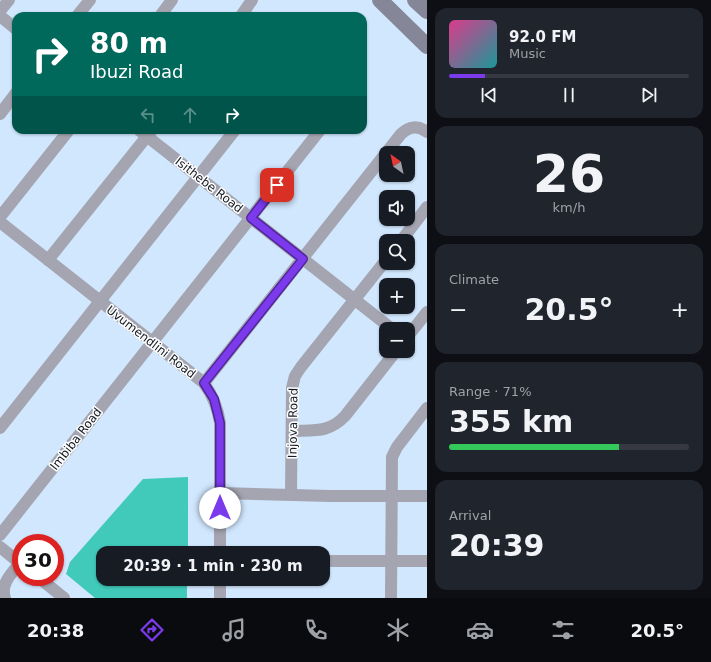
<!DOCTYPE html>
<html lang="en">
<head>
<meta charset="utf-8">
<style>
  :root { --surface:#171b24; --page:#20242c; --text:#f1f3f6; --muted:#9ea1a6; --line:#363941; --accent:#7c3aed }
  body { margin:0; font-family:"DejaVu Sans",sans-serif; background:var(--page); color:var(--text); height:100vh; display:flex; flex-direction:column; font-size:15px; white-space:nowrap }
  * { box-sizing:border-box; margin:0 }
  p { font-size:13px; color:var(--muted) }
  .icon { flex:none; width:22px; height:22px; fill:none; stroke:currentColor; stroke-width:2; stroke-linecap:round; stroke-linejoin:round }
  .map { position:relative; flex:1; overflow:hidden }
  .side { display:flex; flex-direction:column; gap:8px; padding:8px; background:#0d0f14; width:284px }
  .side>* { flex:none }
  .guide { position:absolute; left:12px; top:12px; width:355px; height:122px; border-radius:12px; box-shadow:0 1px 3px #0004; background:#00695c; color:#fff; overflow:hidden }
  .needle { width:26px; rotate:327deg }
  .controls { position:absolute; left:379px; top:146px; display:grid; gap:8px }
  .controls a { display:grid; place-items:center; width:36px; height:36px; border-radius:8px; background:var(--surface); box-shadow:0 1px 3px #0004; font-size:20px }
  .speed { position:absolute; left:12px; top:534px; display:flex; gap:8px; font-size:20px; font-weight:700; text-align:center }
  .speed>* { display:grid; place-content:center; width:52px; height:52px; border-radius:50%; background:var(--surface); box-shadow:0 1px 3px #0004; line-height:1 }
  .speed .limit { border:6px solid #d22; background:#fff; color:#111 }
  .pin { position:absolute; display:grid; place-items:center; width:34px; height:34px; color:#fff; margin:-17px; border-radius:8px; box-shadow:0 2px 6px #0006 }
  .me { position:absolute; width:44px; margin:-22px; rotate:0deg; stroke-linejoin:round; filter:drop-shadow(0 0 3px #0008) }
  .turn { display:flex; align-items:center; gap:14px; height:84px; padding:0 12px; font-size:18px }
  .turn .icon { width:52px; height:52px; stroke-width:2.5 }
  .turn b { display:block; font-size:28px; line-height:34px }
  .lanes { display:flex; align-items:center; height:38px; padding:0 12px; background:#0003; justify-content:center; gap:20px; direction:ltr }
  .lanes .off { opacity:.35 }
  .big { font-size:30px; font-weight:700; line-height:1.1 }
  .side .card { flex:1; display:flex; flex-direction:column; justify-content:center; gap:6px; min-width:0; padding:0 14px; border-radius:12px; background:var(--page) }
  .side .dial { align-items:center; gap:0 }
  .dial b { font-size:52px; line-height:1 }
  .song { display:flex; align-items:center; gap:12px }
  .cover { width:48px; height:48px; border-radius:6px; background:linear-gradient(135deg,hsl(330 70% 55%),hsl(180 70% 35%)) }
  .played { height:4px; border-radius:2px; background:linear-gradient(90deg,var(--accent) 15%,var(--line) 15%) }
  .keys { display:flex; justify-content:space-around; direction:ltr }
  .heat { display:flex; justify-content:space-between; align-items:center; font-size:22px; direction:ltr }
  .charge { height:6px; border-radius:3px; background:linear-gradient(90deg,#34c759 71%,var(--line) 0) }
  .trip { position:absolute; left:96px; top:546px; width:234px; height:40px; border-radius:12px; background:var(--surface); box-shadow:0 1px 3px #0004; font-weight:700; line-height:40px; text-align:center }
  .dock { display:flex; height:64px; justify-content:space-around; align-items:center; background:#090b0e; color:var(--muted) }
  .dock .icon { width:28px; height:28px }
  .dock .active { color:var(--accent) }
  .dock b { font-size:18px; color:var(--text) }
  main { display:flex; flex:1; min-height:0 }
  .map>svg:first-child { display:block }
</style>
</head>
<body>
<main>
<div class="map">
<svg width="427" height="598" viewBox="0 0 427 598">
  <rect width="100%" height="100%" fill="#d1e7fe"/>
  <!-- water -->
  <path fill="#41c9ba" d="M188,477V553H103V579H187V598H95L66,574L70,562L143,479Z"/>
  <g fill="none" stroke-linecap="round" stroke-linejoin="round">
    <!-- minor -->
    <g stroke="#a4a5b1" stroke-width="12">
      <path d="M0,11L9,0"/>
      <path d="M0,16L16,29"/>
      <path d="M77,16L90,0"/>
      <path d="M160,16L172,0"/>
      <path d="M241,16L252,0"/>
      <path d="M0,114L16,93"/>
      <path d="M139,130L392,329"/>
      <path d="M0,217L69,130"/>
      <path d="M0,222L204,383C213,396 218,408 220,423V553"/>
      <path d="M401,241L427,207"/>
      <path d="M48,260L152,130"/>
      <path d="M408,336L427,312"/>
      <path d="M204,383L401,134C409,126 418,125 427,132"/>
      <path d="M0,428L235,130"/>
      <path d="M293,431C314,430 329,433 345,416L396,351"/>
      <path d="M220,493L330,496H427"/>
      <path d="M291,495L292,388L295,376L301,367L386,260"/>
      <path d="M0,535L320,130"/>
      <path d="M0,547L21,564"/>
      <path d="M323,561H427"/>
      <path d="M38,577L64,598"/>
      <path d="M5,598C0,584 12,573 20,563"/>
      <path d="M220,598V579"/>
      <path d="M391,598L392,457L397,447L427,408"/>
    </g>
    <!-- secondary -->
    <g stroke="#858698" stroke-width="16">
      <path d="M380,0L427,46"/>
      <path d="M415,0L427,11"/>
    </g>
  </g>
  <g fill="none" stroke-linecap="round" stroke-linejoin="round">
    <defs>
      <path id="route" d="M220,508V423L214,399L204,383L303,259L251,218L277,185"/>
    </defs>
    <!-- route casing -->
    <use href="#route" stroke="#51269a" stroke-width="10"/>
    <!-- route -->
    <use href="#route" stroke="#7c3aed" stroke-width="7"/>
  </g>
  <g text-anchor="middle" stroke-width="3" stroke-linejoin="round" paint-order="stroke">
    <!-- street labels -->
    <g font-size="12" fill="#141c24" stroke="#fff">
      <text transform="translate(209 185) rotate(38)" y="4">Isithebe Road</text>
      <text transform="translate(151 342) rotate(38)" y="4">Uvumendlini Road</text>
      <text transform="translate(293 423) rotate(-89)" y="4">Injova Road</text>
      <text transform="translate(76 439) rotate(-52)" y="4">Imbiba Road</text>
    </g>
  </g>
</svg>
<div class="controls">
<a><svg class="needle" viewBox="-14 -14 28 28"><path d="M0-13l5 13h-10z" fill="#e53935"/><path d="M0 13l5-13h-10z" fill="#9ea1a6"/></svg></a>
<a><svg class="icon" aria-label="sound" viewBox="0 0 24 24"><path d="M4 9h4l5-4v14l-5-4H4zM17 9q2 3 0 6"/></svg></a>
<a><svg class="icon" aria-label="search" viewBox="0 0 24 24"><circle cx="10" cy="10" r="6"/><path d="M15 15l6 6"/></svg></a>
<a>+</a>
<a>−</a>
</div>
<div class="speed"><div class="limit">30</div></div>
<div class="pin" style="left:277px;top:185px;background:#d93025"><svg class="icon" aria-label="arrive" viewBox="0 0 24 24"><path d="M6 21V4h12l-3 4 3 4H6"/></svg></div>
<svg class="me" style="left:220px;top:508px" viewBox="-20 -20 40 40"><circle r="19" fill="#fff"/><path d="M0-13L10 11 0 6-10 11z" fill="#7c3aed"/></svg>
<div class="trip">20:39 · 1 min · 230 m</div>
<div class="guide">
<div class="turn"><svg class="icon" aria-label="right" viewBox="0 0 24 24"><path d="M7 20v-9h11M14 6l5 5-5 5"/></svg><div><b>80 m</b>Ibuzi Road</div></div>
<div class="lanes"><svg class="icon off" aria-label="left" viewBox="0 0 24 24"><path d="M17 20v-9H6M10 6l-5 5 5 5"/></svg><svg class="icon off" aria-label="ahead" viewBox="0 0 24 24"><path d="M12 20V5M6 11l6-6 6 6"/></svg><svg class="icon" aria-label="right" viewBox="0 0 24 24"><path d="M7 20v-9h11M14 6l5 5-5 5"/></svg></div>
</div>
</div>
<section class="side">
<div class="card">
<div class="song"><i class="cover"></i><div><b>92.0 FM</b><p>Music</p></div></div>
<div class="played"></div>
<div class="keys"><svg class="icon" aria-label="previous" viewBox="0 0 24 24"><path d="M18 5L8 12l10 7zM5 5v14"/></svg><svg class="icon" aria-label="pause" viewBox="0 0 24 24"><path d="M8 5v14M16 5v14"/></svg><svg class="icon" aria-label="next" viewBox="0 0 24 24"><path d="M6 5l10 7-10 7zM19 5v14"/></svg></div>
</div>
<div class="card dial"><b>26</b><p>km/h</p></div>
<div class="card"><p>Climate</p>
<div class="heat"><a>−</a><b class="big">20.5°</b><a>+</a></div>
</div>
<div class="card"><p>Range · 71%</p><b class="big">355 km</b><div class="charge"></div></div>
<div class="card"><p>Arrival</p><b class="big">20:39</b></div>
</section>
</main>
<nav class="dock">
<b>20:38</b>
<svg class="icon active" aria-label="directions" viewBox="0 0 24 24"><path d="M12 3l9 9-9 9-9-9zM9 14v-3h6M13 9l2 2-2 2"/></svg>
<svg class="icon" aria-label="music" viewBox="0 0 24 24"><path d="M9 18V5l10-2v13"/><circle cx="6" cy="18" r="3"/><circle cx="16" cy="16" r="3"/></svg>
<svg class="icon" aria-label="phone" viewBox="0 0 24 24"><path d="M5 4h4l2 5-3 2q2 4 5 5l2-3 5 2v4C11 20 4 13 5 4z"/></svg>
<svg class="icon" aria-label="climate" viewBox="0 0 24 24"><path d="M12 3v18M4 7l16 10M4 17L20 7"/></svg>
<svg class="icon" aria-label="car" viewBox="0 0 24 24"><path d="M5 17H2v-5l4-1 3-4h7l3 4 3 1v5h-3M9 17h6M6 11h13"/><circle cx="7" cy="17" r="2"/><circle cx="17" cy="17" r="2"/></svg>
<svg class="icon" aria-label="filters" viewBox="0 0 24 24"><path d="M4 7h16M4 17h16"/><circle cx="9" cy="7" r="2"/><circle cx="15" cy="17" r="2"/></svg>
<b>20.5°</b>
</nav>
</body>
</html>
